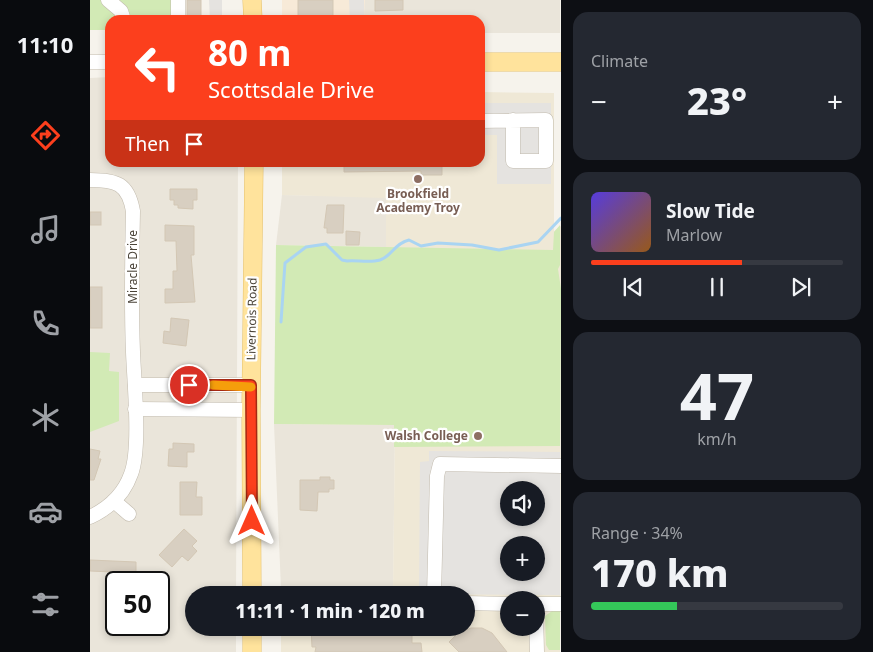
<!DOCTYPE html>
<html lang="en">
<head>
<meta charset="utf-8">
<style>
  :root { --surface:#171b24; --page:#242831; --text:#f1f3f6; --muted:#9ea1a6; --line:#363941; --accent:#fc3f1d }
  body { margin:0; font-family:"Noto Sans",sans-serif; background:var(--page); color:var(--text); height:100vh; display:flex; flex-direction:column; font-size:19px; white-space:nowrap }
  * { box-sizing:border-box; margin:0 }
  p { font-size:16px; color:var(--muted) }
  .icon { flex:none; width:28px; height:28px; fill:none; stroke:currentColor; stroke-width:2; stroke-linecap:round; stroke-linejoin:round }
  .map { position:relative; flex:1; overflow:hidden }
  .sheet { display:flex; flex-direction:column; gap:12px; padding:12px; background:#0d0f14; width:312px }
  .sheet>* { flex:none }
  .guide { position:absolute; left:15px; top:15px; width:380px; height:152px; border-radius:15px; box-shadow:0 2px 8px #0003; background:#fc3f1d; color:#fff; overflow:hidden }
  .fabs { position:absolute; left:410px; top:481px; display:grid; gap:10px }
  .fabs a { display:grid; place-items:center; width:45px; height:45px; border-radius:50%; background:var(--surface); box-shadow:0 2px 8px #0003; font-size:25px }
  .speed { position:absolute; left:15px; top:571px; display:flex; gap:10px; font-size:25px; font-weight:700; text-align:center }
  .speed>* { display:grid; place-content:center; width:65px; height:65px; border-radius:50%; background:var(--surface); box-shadow:0 2px 8px #0003; line-height:1 }
  .speed .limit { border:2px solid #111; border-radius:8px; background:#fff; color:#111 }
  .pin { position:absolute; display:grid; place-items:center; width:42px; height:42px; color:#fff; margin:-21px; border:2px solid #fff; border-radius:50%; box-shadow:0 1px 5px #0007 }
  .me { position:absolute; width:55px; margin:-28px; rotate:0deg; stroke-linejoin:round; filter:drop-shadow(0 0 4px #0008) }
  .turn { display:flex; align-items:center; gap:18px; height:105px; padding:0 20px; font-size:22px }
  .turn .icon { width:65px; height:65px; stroke-width:2.5 }
  .turn b { display:block; font-size:35px; line-height:42px }
  .then { display:flex; align-items:center; height:48px; padding:0 20px; background:#0003; gap:10px; font-size:19px }
  .big { font-size:38px; font-weight:800; line-height:1.1 }
  .sheet .widget { flex:1; display:flex; flex-direction:column; justify-content:center; gap:8px; min-width:0; padding:0 18px; border-radius:15px; background:var(--page) }
  .sheet .dial { align-items:center; gap:0 }
  .dial b { font-size:65px; line-height:1 }
  .song { display:flex; align-items:center; gap:15px }
  .cover { width:60px; height:60px; border-radius:8px; background:linear-gradient(135deg,hsl(250 70% 55%),hsl(30 70% 35%)) }
  .played { height:5px; border-radius:2px; background:linear-gradient(90deg,var(--accent) 60%,var(--line) 60%) }
  .keys { display:flex; justify-content:space-around; direction:ltr }
  .heat { display:flex; justify-content:space-between; align-items:center; font-size:28px; direction:ltr }
  .charge { height:8px; border-radius:4px; background:linear-gradient(90deg,#34c759 34%,var(--line) 0) }
  .trip { position:absolute; left:95px; top:586px; width:290px; height:50px; border-radius:25px; background:var(--surface); box-shadow:0 2px 8px #0003; font-weight:800; line-height:50px; text-align:center }
  main { display:flex; flex:1; min-height:0 }
  .menu { display:flex; flex-direction:column; width:90px; justify-content:space-around; align-items:center; background:#090b0e; color:var(--muted) }
  .menu .icon { width:35px; height:35px }
  .menu .active { color:var(--accent) }
  .menu b { font-size:22px; color:var(--text) }
  .map>svg:first-child { display:block }
</style>
</head>
<body>
<main>
<nav class="menu">
<b>11:10</b>
<svg class="icon active" aria-label="directions" viewBox="0 0 24 24"><path d="M12 3l9 9-9 9-9-9zM9 14v-3h6M13 9l2 2-2 2"/></svg>
<svg class="icon" aria-label="music" viewBox="0 0 24 24"><path d="M9 18V5l10-2v13"/><circle cx="6" cy="18" r="3"/><circle cx="16" cy="16" r="3"/></svg>
<svg class="icon" aria-label="phone" viewBox="0 0 24 24"><path d="M5 4h4l2 5-3 2q2 4 5 5l2-3 5 2v4C11 20 4 13 5 4z"/></svg>
<svg class="icon" aria-label="climate" viewBox="0 0 24 24"><path d="M12 3v18M4 7l16 10M4 17L20 7"/></svg>
<svg class="icon" aria-label="car" viewBox="0 0 24 24"><path d="M5 17H2v-5l4-1 3-4h7l3 4 3 1v5h-3M9 17h6M6 11h13"/><circle cx="7" cy="17" r="2"/><circle cx="17" cy="17" r="2"/></svg>
<svg class="icon" aria-label="filters" viewBox="0 0 24 24"><path d="M4 7h16M4 17h16"/><circle cx="9" cy="7" r="2"/><circle cx="15" cy="17" r="2"/></svg>
</nav>
<div class="map">
<svg width="471" height="652" viewBox="0 0 471 652">
  <rect width="100%" height="100%" fill="#f6f3ec"/>
  <!-- residential -->
  <g fill="#eae5da" fill-rule="evenodd">
    <path d="M275,0H470V33H390V20H275Z"/>
    <path d="M20,77V162L148,163L146,595H104V628H146V652H0V78ZM26,582H69V625H26Z"/>
    <path d="M192,195L296,197V247L186,245Z"/>
    <path d="M184,424L305,425L303,590L191,589Z"/>
  </g>
  <!-- commercial -->
  <rect fill="#f7ead8" x="192" y="0" width="83" height="20"/>
  <!-- education -->
  <path fill="#efe8d6" fill-rule="evenodd" d="M390,92L464,93V231L471,226L470,652H191V628H376V595H191V589L303,590L305,425L184,424L296,247V198L192,195V163L390,162ZM419,490H446V518H419ZM419,545H446V572H419ZM419,600H446V628H419Z"/>
  <!-- green -->
  <g fill="#d2eab5">
    <path d="M0,0H81V20H20V30H0Z"/>
    <path d="M470,225V265L468,269L471,289L470,446L304,447V425L184,424L186,245L463,250L464,232Z"/>
    <path d="M0,352L20,353L19,371L29,372V421L0,432Z"/>
    <path d="M462,611H470V650H459L456,645L455,616Z"/>
  </g>
  <!-- parking -->
  <g fill="#e5e3e0" fill-rule="evenodd">
    <path d="M119,0H132V20H120Z"/>
    <path d="M259,0H274L275,20H260Z"/>
    <path d="M390,103H461V184H407V135H390Z"/>
    <path d="M339,451L470,452V595L329,594L330,462L339,461ZM419,490H446V518H419ZM419,545H446V572H419Z"/>
  </g>
  <g fill="none" stroke-linecap="round" stroke-linejoin="round">
    <!-- stream -->
    <path stroke="#a9d4f2" stroke-width="3" d="M191,322L195,263L216,247L236,244L252,260L257,261C267,260 280,263 290,260C302,256 305,243 319,240L331,246L348,243L382,245L409,250L448,242L471,218"/>
  </g>
  <!-- building -->
  <g fill="#d8cfc1" stroke="#d3c7b4">
    <rect x="97" y="0" width="14" height="20"/>
    <rect x="208" y="0" width="35" height="17"/>
    <path d="M285,0H313V10L285,11Z"/>
    <path d="M254,162H352V175H331V171L254,172Z"/>
    <path d="M80,189H107V200H103V209L88,208V205H84V200H80Z"/>
    <path d="M237,205H254L253,233H237V228H234Z"/>
    <rect x="0" y="212" width="11" height="13"/>
    <path d="M75,225L104,226V255H101L105,302L75,303V289H83V271H87L86,241H75Z"/>
    <path d="M256,231L270,232L269,245H256Z"/>
    <rect x="0" y="287" width="12" height="41"/>
    <path d="M81,318L99,320L96,346L73,343L74,331L80,332Z"/>
    <path d="M83,443L104,444V452H97V467L78,466L79,449H83Z"/>
    <path d="M0,449L10,451L8,459H11L4,480H0Z"/>
    <path d="M230,477H240V480H244V489H239V492H228L227,511L210,510V480H230Z"/>
    <path d="M90,482H107L106,497H112V515H90Z"/>
    <path d="M94,529L107,541L102,546L107,551L98,561L92,556L82,567L69,555Z"/>
    <path d="M0,560L46,562V576L22,579V572L0,571Z"/>
    <path d="M221,628H322V643H331L332,652H225L226,647H222Z"/>
    <path d="M381,628H392L402,633L417,652H369L359,642L367,634Z"/>
  </g>
  <g fill="none" stroke-linecap="round" stroke-linejoin="round">
    <defs>
      <g id="minor">
        <path d="M18,0L31,11L34,20"/>
        <path d="M88,20V0"/>
        <path d="M0,62H20"/>
        <path d="M390,121L456,120V161H423V120"/>
        <path d="M0,180C26,180 38,183 43,211C42,258 41,305 43,352C44,381 51,448 41,474C34,494 19,508 0,517"/>
        <path d="M45,385H161"/>
        <path d="M45,409L161,410"/>
        <path d="M24,501L39,514"/>
        <path d="M344,595L347,476L350,464L471,466"/>
        <path d="M376,603L419,604"/>
        <path d="M446,604H471"/>
        <path d="M446,612L447,652"/>
      </g>
      <g id="major">
        <path d="M162,0L163,20"/>
        <path d="M390,62H471"/>
        <path d="M162,595L161,410L164,162"/>
        <path d="M162,652V628"/>
      </g>
    </defs>
    <!-- minor casing -->
    <use href="#minor" stroke="#c2bbae" stroke-width="15"/>
    <!-- major casing -->
    <use href="#major" stroke="#e6c16a" stroke-width="19"/>
    <!-- minor -->
    <use href="#minor" stroke="#fff" stroke-width="14"/>
    <!-- major -->
    <use href="#major" stroke="#ffe39c" stroke-width="18"/>
  </g>
  <g fill="none" stroke-linecap="round" stroke-linejoin="round">
    <defs>
      <path id="route" d="M99,385H161L162,521"/>
    </defs>
    <!-- route casing -->
    <use href="#route" stroke="#a42913" stroke-width="12"/>
    <!-- route -->
    <use href="#route" stroke="#fc3f1d" stroke-width="9"/>
    <!-- slow -->
    <path stroke="#f59e0b" stroke-width="9" d="M123,385L161,387"/>
  </g>
  <!-- markers -->
  <g fill="#8d6e63" stroke="#fff" stroke-width="2">
    <circle cx="328" cy="179" r="5"/>
    <circle cx="388" cy="436" r="5"/>
  </g>
  <g text-anchor="middle" stroke-width="4.5" stroke-linejoin="round" paint-order="stroke">
    <!-- education labels -->
    <g font-size="12" font-weight="bold" fill="#785e54" stroke="#fff">
      <text x="328" y="198">Brookfield<tspan x="328" dy="14">Academy Troy</tspan></text>
      <text x="378" y="440" text-anchor="end">Walsh College</text>
    </g>
    <!-- street labels -->
    <g font-size="12" fill="#4b4439" stroke="#fff">
      <text transform="translate(43 267) rotate(-90)" y="4">Miracle Drive</text>
      <text transform="translate(162 319) rotate(-89)" y="4">Livernois Road</text>
    </g>
  </g>
</svg>
<div class="fabs">
<a><svg class="icon" aria-label="sound" viewBox="0 0 24 24"><path d="M4 9h4l5-4v14l-5-4H4zM17 9q2 3 0 6"/></svg></a>
<a>+</a>
<a>−</a>
</div>
<div class="speed"><div class="limit">50</div></div>
<div class="pin" style="left:99px;top:385px;background:#d93025"><svg class="icon" aria-label="arrive" viewBox="0 0 24 24"><path d="M6 21V4h12l-3 4 3 4H6"/></svg></div>
<svg class="me" style="left:162px;top:521px" viewBox="-20 -20 40 40"><path d="M0-17L14 15 0 8-14 15z" fill="#fc3f1d" stroke="#fff" stroke-width="4"/></svg>
<div class="trip">11:11 · 1 min · 120 m</div>
<div class="guide">
<div class="turn"><svg class="icon" aria-label="left" viewBox="0 0 24 24"><path d="M17 20v-9H6M10 6l-5 5 5 5"/></svg><div><b>80 m</b>Scottsdale Drive</div></div>
<div class="then">Then<svg class="icon" aria-label="arrive" viewBox="0 0 24 24"><path d="M6 21V4h12l-3 4 3 4H6"/></svg></div>
</div>
</div>
<section class="sheet">
<div class="widget"><p>Climate</p>
<div class="heat"><a>−</a><b class="big">23°</b><a>+</a></div>
</div>
<div class="widget">
<div class="song"><i class="cover"></i><div><b>Slow Tide</b><p>Marlow</p></div></div>
<div class="played"></div>
<div class="keys"><svg class="icon" aria-label="previous" viewBox="0 0 24 24"><path d="M18 5L8 12l10 7zM5 5v14"/></svg><svg class="icon" aria-label="pause" viewBox="0 0 24 24"><path d="M8 5v14M16 5v14"/></svg><svg class="icon" aria-label="next" viewBox="0 0 24 24"><path d="M6 5l10 7-10 7zM19 5v14"/></svg></div>
</div>
<div class="widget dial"><b>47</b><p>km/h</p></div>
<div class="widget"><p>Range · 34%</p><b class="big">170 km</b><div class="charge"></div></div>
</section>
</main>
</body>
</html>
